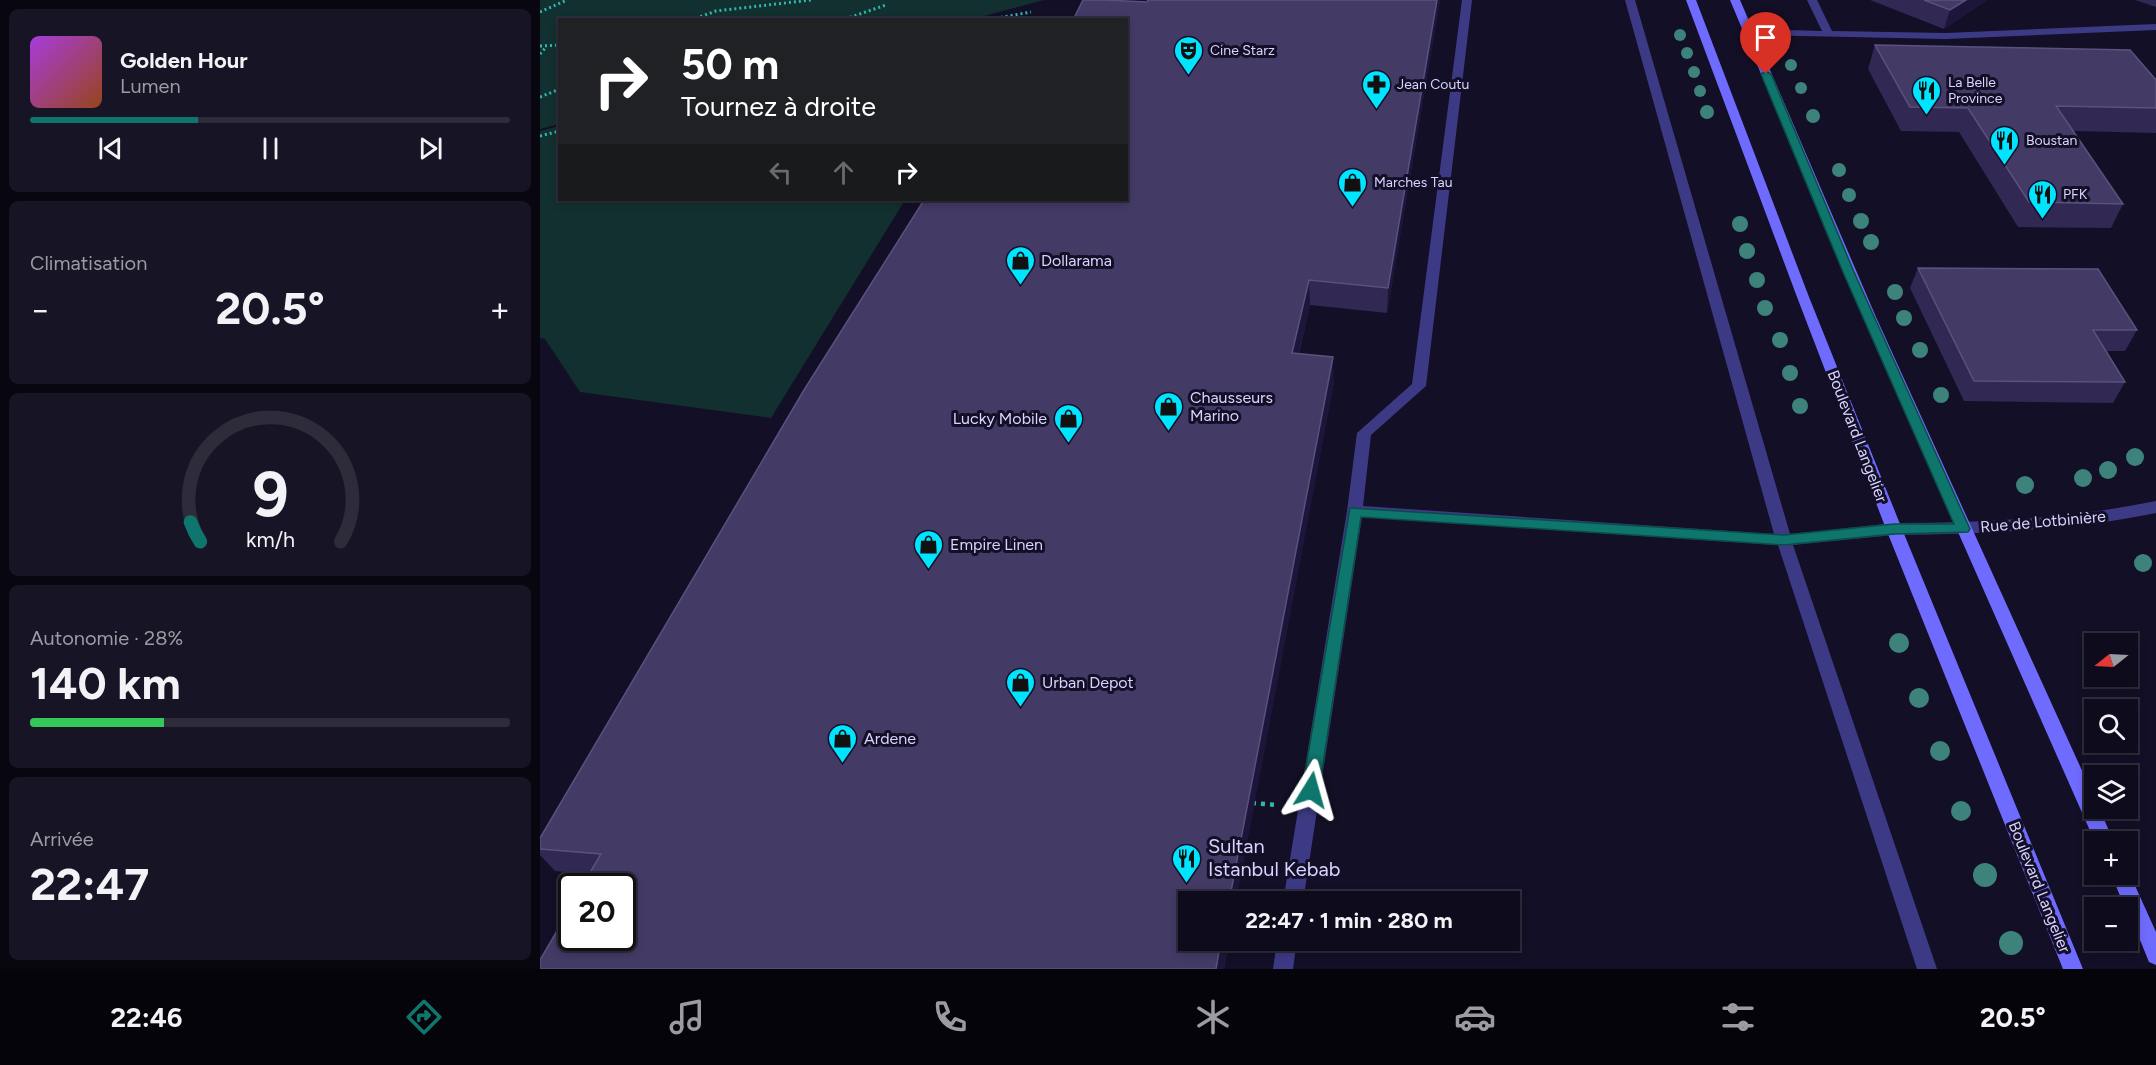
<!DOCTYPE html>
<html lang="fr">
<head>
<meta charset="utf-8">
<style>
  :root { --surface:#0e0b1c; --page:#171425; --text:#f1f3f6; --muted:#9b9ba3; --line:#2e2b3b; --accent:#0f766e }
  body { margin:0; font-family:Figtree,sans-serif; background:var(--page); color:var(--text); height:100vh; display:flex; flex-direction:column; font-size:22px; white-space:nowrap }
  * { box-sizing:border-box; margin:0 }
  p { font-size:20px; color:var(--muted) }
  .icon { flex:none; width:33px; height:33px; fill:none; stroke:currentColor; stroke-width:2; stroke-linecap:round; stroke-linejoin:round }
  .map { position:relative; flex:1; overflow:hidden }
  .details { display:flex; flex-direction:column; gap:9px; padding:9px; background:#08060f; width:540px }
  .details>* { flex:none }
  .banner { position:absolute; left:18px; top:18px; width:570px; height:183px; border-radius:0px; box-shadow:0 3px 9px #0003,0 0 0 2px var(--line); background:#202124; color:#fff; overflow:hidden }
  .needle { width:39px; rotate:252deg }
  .fabs { position:absolute; left:1544px; top:633px; display:grid; gap:12px }
  .fabs a { display:grid; place-items:center; width:54px; height:54px; border-radius:0px; background:var(--surface); box-shadow:0 3px 9px #0003,0 0 0 2px var(--line); font-size:30px }
  .speed { position:absolute; left:18px; top:873px; display:flex; gap:12px; font-size:30px; font-weight:700; text-align:center }
  .speed>* { display:grid; place-content:center; width:78px; height:78px; border-radius:50%; background:var(--surface); box-shadow:0 3px 9px #0003,0 0 0 2px var(--line); line-height:1 }
  .speed .limit { border:3px solid #111; border-radius:9px; background:#fff; color:#111 }
  .pin { position:absolute; display:grid; place-items:center; width:51px; height:51px; color:#fff; margin:-62px -26px; border-radius:50% 50% 50% 0; rotate:-45deg; box-shadow:0 0 6px #0007 }
  .pin .icon { rotate:45deg }
  .me { position:absolute; width:66px; margin:-33px; rotate:8deg; stroke-linejoin:round; filter:drop-shadow(0 0 4px #0008) }
  .turn { display:flex; align-items:center; gap:21px; height:126px; padding:0 24px; font-size:27px }
  .turn .icon { width:78px; height:78px; stroke-width:2.5 }
  .turn b { display:block; font-size:42px; line-height:51px }
  .lanes { display:flex; align-items:center; height:57px; padding:0 24px; background:#0003; justify-content:center; gap:30px; direction:ltr }
  .lanes .off { opacity:.35 }
  .big { font-size:45px; font-weight:700; line-height:1.1 }
  .details .card { flex:1; display:flex; flex-direction:column; justify-content:center; gap:9px; min-width:0; padding:0 21px; border-radius:9px; background:var(--page) }
  .details .dial { align-items:center; gap:0 }
  .dial svg { height:156px; overflow:visible; fill:none; stroke:var(--line); stroke-width:7; stroke-linecap:round; text-anchor:middle }
  .dial text { fill:var(--text); stroke:none }
  .song { display:flex; align-items:center; gap:18px }
  .cover { width:72px; height:72px; border-radius:9px; background:linear-gradient(135deg,hsl(280 70% 55%),hsl(20 70% 35%)) }
  .played { height:6px; border-radius:3px; background:linear-gradient(90deg,var(--accent) 35%,var(--line) 35%) }
  .keys { display:flex; justify-content:space-around; direction:ltr }
  .heat { display:flex; justify-content:space-between; align-items:center; font-size:33px; direction:ltr }
  .charge { height:9px; border-radius:4px; background:linear-gradient(90deg,#34c759 28%,var(--line) 0) }
  .trip { position:absolute; left:638px; top:891px; width:342px; height:60px; border-radius:0px; background:var(--surface); box-shadow:0 3px 9px #0003,0 0 0 2px var(--line); font-weight:700; line-height:60px; text-align:center }
  .dock { display:flex; height:96px; justify-content:space-around; align-items:center; background:#06040b; color:var(--muted) }
  .dock .icon { width:42px; height:42px }
  .dock .current { color:var(--accent) }
  .dock b { font-size:27px; color:var(--text) }
  main { display:flex; flex:1; min-height:0 }
  .map>svg:first-child { display:block }
</style>
</head>
<body>
<main>
<section class="details">
<div class="card">
<div class="song"><i class="cover"></i><div><b>Golden Hour</b><p>Lumen</p></div></div>
<div class="played"></div>
<div class="keys"><svg class="icon" aria-label="previous" viewBox="0 0 24 24"><path d="M18 5L8 12l10 7zM5 5v14"/></svg><svg class="icon" aria-label="pause" viewBox="0 0 24 24"><path d="M8 5v14M16 5v14"/></svg><svg class="icon" aria-label="next" viewBox="0 0 24 24"><path d="M6 5l10 7-10 7zM19 5v14"/></svg></div>
</div>
<div class="card"><p>Climatisation</p>
<div class="heat"><a>−</a><b class="big">20.5°</b><a>+</a></div>
</div>
<div class="card dial"><svg viewBox="0 0 100 80">
<path d="M14 69A42 42 0 1 1 86 69"/>
<path d="M14 69A42 42 0 0 1 9 59" stroke="#0f766e"/>
<text x="50" y="56" font-size="32" font-weight="700">9</text>
<text x="50" y="72" font-size="11">km/h</text>
</svg></div>
<div class="card"><p>Autonomie · 28%</p><b class="big">140 km</b><div class="charge"></div></div>
<div class="card"><p>Arrivée</p><b class="big">22:47</b></div>
</section>
<div class="map">
<svg width="1616" height="969" viewBox="0 0 1616 969">
  <rect width="100%" height="100%" fill="#130f26"/>
  <!-- green -->
  <g fill="#12302f">
    <path d="M0,0H504L429,20H20L19,124L0,129Z"/>
    <path d="M19,126L20,200H365L231,418L40,392L5,339L0,338V131Z"/>
  </g>
  <g fill="none" stroke-linecap="round" stroke-linejoin="round">
    <!-- path-far1 -->
    <g stroke="#2fb8b0" stroke-width="3" stroke-dasharray="2 3" stroke-linecap="butt">
      <path d="M0,12L27,0"/>
      <path d="M151,20L176,11L271,0"/>
      <path d="M270,20L308,18L346,5"/>
      <path d="M446,20L491,12"/>
      <path d="M0,46L20,45"/>
      <path d="M0,54L6,47"/>
      <path d="M0,97L20,89"/>
      <path d="M0,136L20,131"/>
    </g>
    <!-- path -->
    <path stroke="#2fb8b0" stroke-width="4.5" stroke-dasharray="4 5" stroke-linecap="butt" d="M712,803L738,805"/>
    <!-- service -->
    <g fill="#3d3a85" fill-rule="evenodd">
      <path d="M922,0H932L886,386L831,435L823,506L1234,534L1085,0H1095L1250,534L1354,523L1359,525L1362,529L1359,533L1354,535L1253,545L1397,969H1377L1238,545L822,517L763,902H743L807,511L817,433L872,384Z"/>
      <path d="M1267,0H1277L1292,31L1406,33L1616,24V30L1406,39L1208,35L1203,32L1208,29L1282,31Z"/>
      <path d="M737,940H757L753,969H733Z"/>
    </g>
    <!-- minor -->
    <path fill="#3d3a85" fill-rule="evenodd" d="M1616,501V513C1529,531 1442,534 1354,535L1349,533L1346,529L1349,525L1354,523C1442,523 1529,519 1616,501Z"/>
    <!-- secondary -->
    <g fill="#6f6bff" fill-rule="evenodd">
      <path d="M1146,0H1156L1269,297L1362,529L1543,969H1523L1346,529L1257,297Z"/>
      <path d="M1190,0H1200L1336,317L1554,797V808H1559L1574,842H1555L1323,317Z"/>
      <path d="M1587,868L1616,932V965L1609,962L1587,908H1585L1571,874H1587Z"/>
    </g>
  </g>
  <!-- trees -->
  <g fill="#3d827b">
    <circle cx="1140" cy="35" r="6"/>
    <circle cx="1147" cy="53" r="6"/>
    <circle cx="1251" cy="65" r="6"/>
    <circle cx="1154" cy="72" r="6"/>
    <circle cx="1261" cy="88" r="6"/>
    <circle cx="1160" cy="91" r="6"/>
    <circle cx="1167" cy="112" r="7"/>
    <circle cx="1273" cy="116" r="7"/>
    <circle cx="1299" cy="170" r="7"/>
    <circle cx="1309" cy="195" r="7"/>
    <circle cx="1321" cy="221" r="8"/>
    <circle cx="1200" cy="224" r="8"/>
    <circle cx="1331" cy="242" r="8"/>
    <circle cx="1207" cy="251" r="8"/>
    <circle cx="1217" cy="280" r="8"/>
    <circle cx="1355" cy="292" r="8"/>
    <circle cx="1225" cy="308" r="8"/>
    <circle cx="1364" cy="318" r="8"/>
    <circle cx="1240" cy="340" r="8"/>
    <circle cx="1380" cy="350" r="8"/>
    <circle cx="1250" cy="373" r="8"/>
    <circle cx="1401" cy="395" r="8"/>
    <circle cx="1260" cy="406" r="8"/>
    <circle cx="1595" cy="457" r="9"/>
    <circle cx="1568" cy="470" r="9"/>
    <circle cx="1543" cy="478" r="9"/>
    <circle cx="1485" cy="485" r="9"/>
    <circle cx="1603" cy="563" r="9"/>
    <circle cx="1359" cy="643" r="10"/>
    <circle cx="1379" cy="698" r="10"/>
    <circle cx="1400" cy="751" r="10"/>
    <circle cx="1421" cy="811" r="10"/>
    <circle cx="1445" cy="875" r="12"/>
    <circle cx="1471" cy="943" r="12"/>
  </g>
  <!-- wall -->
  <g fill="#312854">
    <path d="M608,0H900L847,313L770,305L759,354L794,383L648,940H689L684,969L49,874L15,871L0,855V838Z"/>
    <path d="M1330,0H1447L1404,29Z"/>
    <path d="M1595,0H1616V7Z"/>
    <path d="M1335,45L1616,80V133L1533,131L1583,204L1571,228L1478,227L1419,132L1361,131L1328,69Z"/>
    <path d="M1378,268L1597,330L1585,351H1566L1585,382L1573,403L1424,401L1370,288Z"/>
  </g>
  <!-- shaded-wall -->
  <g fill="#1d163a">
    <path d="M897,0H900L847,313L848,288Z"/>
    <path d="M1426,0H1447L1404,29L1410,10Z"/>
    <path d="M769,280L770,305L753,378L752,353Z"/>
    <path d="M793,357L794,383L696,902H689Z"/>
    <path d="M681,940H689L684,969H676Z"/>
  </g>
  <!-- building -->
  <g fill="#433a66" stroke="#5a527e" stroke-width="1.5">
    <path d="M543,0H565L607,2L608,0H897L848,288L769,280L752,353L793,357L689,902H648V940H681L676,969H0V960L32,905V938H82V886H42L61,854L0,849V838L264,390L384,200H586V20H533Z"/>
    <path d="M1384,0H1426L1410,10Z"/>
    <path d="M1335,45L1590,50L1616,80V108L1516,106L1583,204L1489,202L1428,108L1370,107Z"/>
    <path d="M1378,268L1558,269L1597,330H1553L1585,382L1434,381Z"/>
  </g>
  <!-- route -->
  <path fill="#0f766e" stroke="#0a4d48" stroke-width="1.5" d="M1226,71L1231,74L1314,272L1430,529L1428,532L1354,534L1244,545L821,517L779,790L777,795L771,797L765,795L762,790L810,508L1244,535L1354,524H1414L1303,272L1221,74Z"/>
  <!-- icons -->
  <defs>
    <symbol id="theatre-pin" viewBox="-11 -11 22 30"><path d="M0 17L-7.5 6A9.5 9.5 0 1 1 7.5 6Z" fill="#00e5ff" stroke="#130f26"/><path d="M-5-5.5Q0-4 5-5.5V0Q5 5 0 6Q-5 5-5 0ZM-3.3-2.5H-1v1.5H-3.3ZM1-2.5H3.3v1.5H1ZM-2.8 1Q0 5.5 2.8 1Z" fill="#111"/></symbol>
    <symbol id="pharmacy-pin" viewBox="-11 -11 22 30"><path d="M0 17L-7.5 6A9.5 9.5 0 1 1 7.5 6Z" fill="#00e5ff" stroke="#130f26"/><path d="M-2-6h4v4h4v4h-4v4h-4v-4h-4v-4h4Z" fill="#111"/></symbol>
    <symbol id="restaurant-pin" viewBox="-11 -11 22 30"><path d="M0 17L-7.5 6A9.5 9.5 0 1 1 7.5 6Z" fill="#00e5ff" stroke="#130f26"/><path d="M-5-6h1v4h1v-4h1v4h1v-4h1v5L-1.5 .5V6h-2V.5L-5-1ZM5-6V6H3V1.5H1.5Q1.5-4 5-6Z" fill="#111"/></symbol>
    <symbol id="shop-pin" viewBox="-11 -11 22 30"><path d="M0 17L-7.5 6A9.5 9.5 0 1 1 7.5 6Z" fill="#00e5ff" stroke="#130f26"/><path d="M-5-2.5h2.3a2.7 3.5 0 0 1 5.4 0H5L5.5 6h-11ZM-1.5-2.5h3a1.5 2.3 0 0 0-3 0Z" fill="#111"/></symbol>
  </defs>
  <g fill-rule="evenodd">
    <use href="#theatre-pin" x="632" y="34" width="33" height="45"/>
    <use href="#pharmacy-pin" x="820" y="68" width="33" height="45"/>
    <use href="#restaurant-pin" x="1370" y="74" width="33" height="45"/>
    <use href="#restaurant-pin" x="1448" y="124" width="33" height="45"/>
    <use href="#shop-pin" x="796" y="166" width="33" height="45"/>
    <use href="#restaurant-pin" x="1486" y="178" width="33" height="45"/>
    <use href="#shop-pin" x="464" y="244" width="33" height="45"/>
    <use href="#shop-pin" x="612" y="390" width="33" height="45"/>
    <use href="#shop-pin" x="512" y="402" width="33" height="45"/>
    <use href="#shop-pin" x="372" y="528" width="33" height="45"/>
    <use href="#shop-pin" x="464" y="666" width="33" height="45"/>
    <use href="#shop-pin" x="286" y="722" width="33" height="45"/>
    <use href="#restaurant-pin" x="630" y="842" width="33" height="45"/>
  </g>
  <g text-anchor="middle" stroke-width="6" stroke-linejoin="round" paint-order="stroke">
    <!-- far-poi labels -->
    <g font-size="14" fill="#d9d4ff" stroke="#130f26" text-anchor="start">
      <text x="670" y="55">Cine Starz</text>
      <text x="1408" y="87">La Belle<tspan x="1408" dy="16">Province</tspan></text>
      <text x="857" y="89">Jean Coutu</text>
      <text x="1486" y="145">Boustan</text>
      <text x="834" y="187">Marches Tau</text>
      <text x="1523" y="199">PFK</text>
    </g>
    <!-- poi labels -->
    <g font-size="16" fill="#d9d4ff" stroke="#130f26" text-anchor="start">
      <text x="501" y="266">Dollarama</text>
      <text x="650" y="403">Chausseurs<tspan x="650" dy="18">Marino</tspan></text>
      <text x="507" y="424" text-anchor="end">Lucky Mobile</text>
      <text x="410" y="550">Empire Linen</text>
      <text x="502" y="688">Urban Depot</text>
      <text x="324" y="744">Ardene</text>
    </g>
    <!-- street labels -->
    <g font-size="16" fill="#d9d4ff" stroke="#130f26">
      <text transform="translate(1318 436) rotate(69)" y="6">Boulevard Langelier</text>
      <text transform="translate(1503 521) rotate(-5)" y="6">Rue de Lotbinière</text>
      <text transform="translate(1500 887) rotate(68)" y="6">Boulevard Langelier</text>
    </g>
    <!-- near-poi labels -->
    <g font-size="20" fill="#d9d4ff" stroke="#130f26" text-anchor="start">
      <text x="668" y="853">Sultan<tspan x="668" dy="23">Istanbul Kebab</tspan></text>
    </g>
  </g>
</svg>
<div class="fabs">
<a><svg class="needle" viewBox="-14 -14 28 28"><path d="M0-13l5 13h-10z" fill="#e53935"/><path d="M0 13l5-13h-10z" fill="#9b9ba3"/></svg></a>
<a><svg class="icon" aria-label="search" viewBox="0 0 24 24"><circle cx="10" cy="10" r="6"/><path d="M15 15l6 6"/></svg></a>
<a><svg class="icon" aria-label="layers" viewBox="0 0 24 24"><path d="M12 4l9 5-9 5-9-5zM3 14l9 5 9-5"/></svg></a>
<a>+</a>
<a>−</a>
</div>
<div class="speed"><div class="limit">20</div></div>
<div class="pin" style="left:1226px;top:74px;background:#d93025"><svg class="icon" aria-label="arrive" viewBox="0 0 24 24"><path d="M6 21V4h12l-3 4 3 4H6"/></svg></div>
<svg class="me" style="left:771px;top:790px" viewBox="-20 -20 40 40"><path d="M0-17L14 15 0 8-14 15z" fill="#0f766e" stroke="#fff" stroke-width="4"/></svg>
<div class="trip">22:47 · 1 min · 280 m</div>
<div class="banner">
<div class="turn"><svg class="icon" aria-label="right" viewBox="0 0 24 24"><path d="M7 20v-9h11M14 6l5 5-5 5"/></svg><div><b>50 m</b>Tournez à droite</div></div>
<div class="lanes"><svg class="icon off" aria-label="left" viewBox="0 0 24 24"><path d="M17 20v-9H6M10 6l-5 5 5 5"/></svg><svg class="icon off" aria-label="ahead" viewBox="0 0 24 24"><path d="M12 20V5M6 11l6-6 6 6"/></svg><svg class="icon" aria-label="right" viewBox="0 0 24 24"><path d="M7 20v-9h11M14 6l5 5-5 5"/></svg></div>
</div>
</div>
</main>
<nav class="dock">
<b>22:46</b>
<svg class="icon current" aria-label="directions" viewBox="0 0 24 24"><path d="M12 3l9 9-9 9-9-9zM9 14v-3h6M13 9l2 2-2 2"/></svg>
<svg class="icon" aria-label="music" viewBox="0 0 24 24"><path d="M9 18V5l10-2v13"/><circle cx="6" cy="18" r="3"/><circle cx="16" cy="16" r="3"/></svg>
<svg class="icon" aria-label="phone" viewBox="0 0 24 24"><path d="M5 4h4l2 5-3 2q2 4 5 5l2-3 5 2v4C11 20 4 13 5 4z"/></svg>
<svg class="icon" aria-label="climate" viewBox="0 0 24 24"><path d="M12 3v18M4 7l16 10M4 17L20 7"/></svg>
<svg class="icon" aria-label="car" viewBox="0 0 24 24"><path d="M5 17H2v-5l4-1 3-4h7l3 4 3 1v5h-3M9 17h6M6 11h13"/><circle cx="7" cy="17" r="2"/><circle cx="17" cy="17" r="2"/></svg>
<svg class="icon" aria-label="filters" viewBox="0 0 24 24"><path d="M4 7h16M4 17h16"/><circle cx="9" cy="7" r="2"/><circle cx="15" cy="17" r="2"/></svg>
<b>20.5°</b>
</nav>
</body>
</html>
